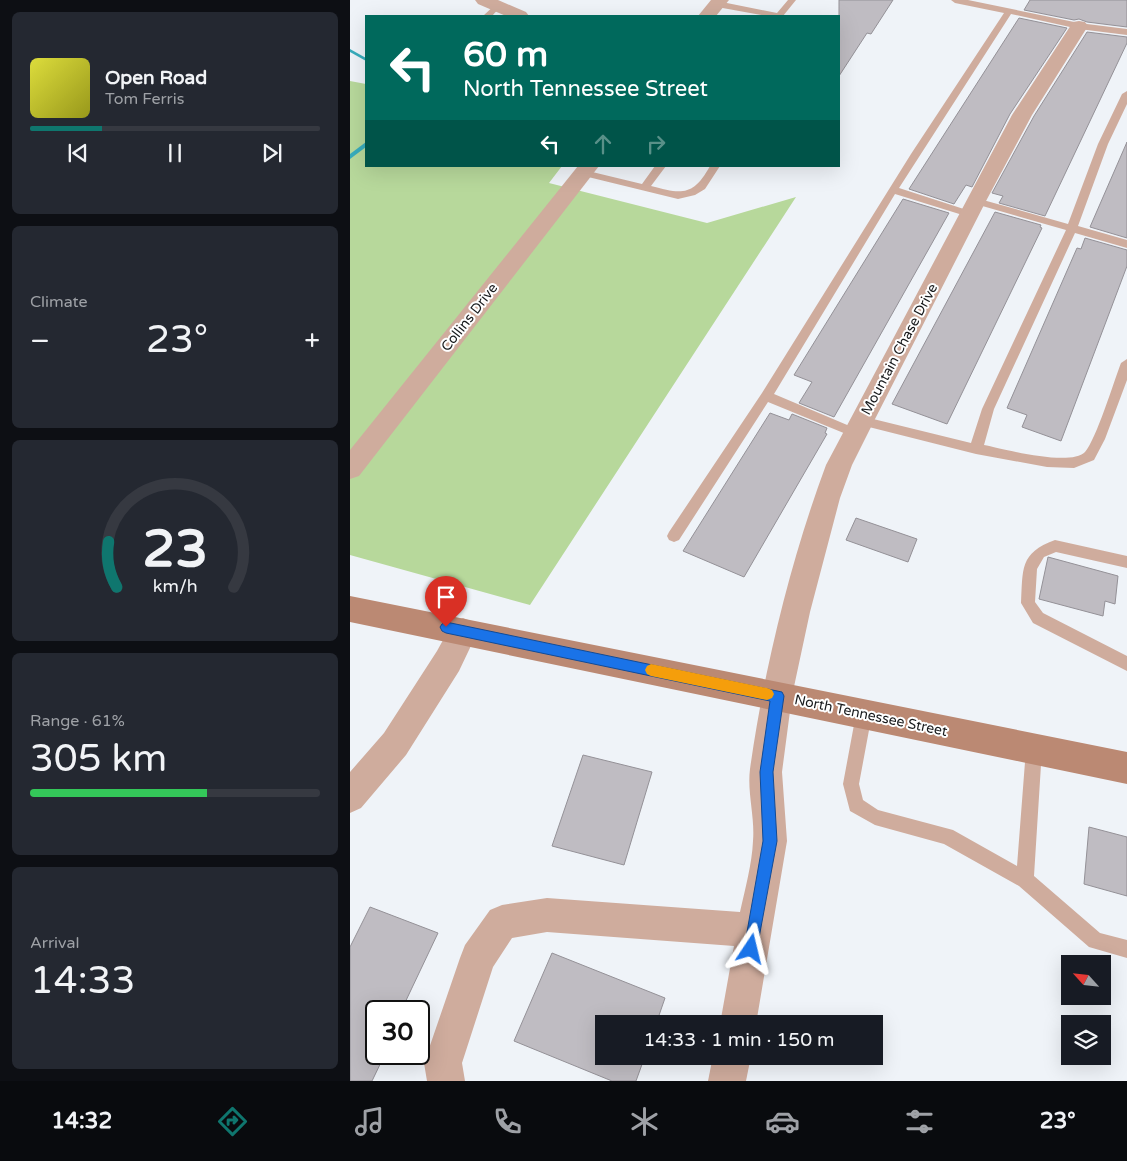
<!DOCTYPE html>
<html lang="en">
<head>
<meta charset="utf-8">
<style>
  :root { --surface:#171b24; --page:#242831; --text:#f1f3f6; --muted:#9ea1a6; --line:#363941; --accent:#0f766e }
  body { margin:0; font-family:"Varela Round",sans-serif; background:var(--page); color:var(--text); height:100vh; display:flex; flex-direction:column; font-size:19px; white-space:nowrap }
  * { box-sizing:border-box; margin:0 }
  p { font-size:16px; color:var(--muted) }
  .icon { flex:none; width:28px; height:28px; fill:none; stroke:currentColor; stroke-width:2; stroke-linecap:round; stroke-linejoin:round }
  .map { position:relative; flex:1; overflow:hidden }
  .drawer { display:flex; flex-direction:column; gap:12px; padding:12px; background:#0d0f14; width:350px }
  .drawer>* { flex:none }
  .hud { position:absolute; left:15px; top:15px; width:475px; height:152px; border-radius:0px; box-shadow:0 5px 20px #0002; background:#00695c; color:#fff; overflow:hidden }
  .needle { width:32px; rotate:297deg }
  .controls { position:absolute; left:711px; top:955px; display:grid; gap:10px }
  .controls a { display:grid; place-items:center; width:50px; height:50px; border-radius:0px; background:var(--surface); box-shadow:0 5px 20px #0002; font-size:25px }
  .speed { position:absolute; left:15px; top:1000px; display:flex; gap:10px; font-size:25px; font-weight:700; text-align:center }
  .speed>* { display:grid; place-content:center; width:65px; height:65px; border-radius:50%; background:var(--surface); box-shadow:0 5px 20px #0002; line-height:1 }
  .speed .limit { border:2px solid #111; border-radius:8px; background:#fff; color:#111 }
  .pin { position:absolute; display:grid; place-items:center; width:42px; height:42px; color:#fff; margin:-51px -21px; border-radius:50% 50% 50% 0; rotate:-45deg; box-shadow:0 0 5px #0007 }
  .pin .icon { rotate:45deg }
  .me { position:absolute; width:55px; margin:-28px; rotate:10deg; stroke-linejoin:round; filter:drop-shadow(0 0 4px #0008) }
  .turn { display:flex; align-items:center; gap:18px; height:105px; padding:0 15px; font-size:22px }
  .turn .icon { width:65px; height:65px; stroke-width:2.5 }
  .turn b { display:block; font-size:35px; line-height:42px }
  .lanes { display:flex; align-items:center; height:48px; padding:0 15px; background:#0003; justify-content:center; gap:25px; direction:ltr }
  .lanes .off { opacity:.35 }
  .big { font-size:38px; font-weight:600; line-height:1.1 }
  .drawer .card { flex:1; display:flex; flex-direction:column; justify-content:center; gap:8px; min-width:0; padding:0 18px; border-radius:8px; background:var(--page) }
  .drawer .dial { align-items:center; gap:0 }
  .dial svg { height:130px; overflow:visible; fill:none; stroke:var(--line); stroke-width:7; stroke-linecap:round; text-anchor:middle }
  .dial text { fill:var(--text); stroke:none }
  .song { display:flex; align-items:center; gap:15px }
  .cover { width:60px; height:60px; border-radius:8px; background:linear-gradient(135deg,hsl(60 70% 55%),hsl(60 70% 35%)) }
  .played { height:5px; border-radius:2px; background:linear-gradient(90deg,var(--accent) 25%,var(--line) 25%) }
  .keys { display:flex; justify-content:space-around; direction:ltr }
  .heat { display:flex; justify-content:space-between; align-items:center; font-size:28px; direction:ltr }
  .charge { height:8px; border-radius:4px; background:linear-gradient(90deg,#34c759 61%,var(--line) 0) }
  .trip { position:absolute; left:245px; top:1015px; width:288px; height:50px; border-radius:0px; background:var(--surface); box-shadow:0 5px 20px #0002; font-weight:600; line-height:50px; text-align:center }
  .dock { display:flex; height:80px; justify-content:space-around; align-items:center; background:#090b0e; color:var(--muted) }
  .dock .icon { width:35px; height:35px }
  .dock .active { color:var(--accent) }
  .dock b { font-size:22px; color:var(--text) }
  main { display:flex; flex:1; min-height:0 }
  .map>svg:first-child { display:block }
</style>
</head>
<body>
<main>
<section class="drawer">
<div class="card">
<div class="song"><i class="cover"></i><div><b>Open Road</b><p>Tom Ferris</p></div></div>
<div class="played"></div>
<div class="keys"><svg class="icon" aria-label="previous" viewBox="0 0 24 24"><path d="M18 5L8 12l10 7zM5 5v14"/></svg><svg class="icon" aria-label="pause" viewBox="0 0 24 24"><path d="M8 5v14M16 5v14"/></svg><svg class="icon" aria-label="next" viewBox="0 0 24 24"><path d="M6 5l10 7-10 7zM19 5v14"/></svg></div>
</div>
<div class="card"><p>Climate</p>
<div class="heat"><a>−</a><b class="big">23°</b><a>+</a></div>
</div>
<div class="card dial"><svg viewBox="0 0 100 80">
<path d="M14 69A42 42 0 1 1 86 69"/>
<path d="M14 69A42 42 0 0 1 9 41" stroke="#0f766e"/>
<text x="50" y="56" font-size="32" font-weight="700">23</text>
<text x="50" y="72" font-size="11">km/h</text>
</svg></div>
<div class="card"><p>Range · 61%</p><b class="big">305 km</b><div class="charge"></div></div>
<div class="card"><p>Arrival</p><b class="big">14:33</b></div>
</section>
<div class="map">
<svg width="777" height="1081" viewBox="0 0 777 1081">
  <rect width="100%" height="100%" fill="#eff3f8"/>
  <!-- green -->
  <path fill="#b7d89b" d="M0,81L16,84V166H212L199,183L357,223L446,197L180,605L0,555Z"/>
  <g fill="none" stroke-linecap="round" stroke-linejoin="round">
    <!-- stream -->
    <g fill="#38acbc" fill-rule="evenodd">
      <path d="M0,49L16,58V61L0,52Z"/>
      <path d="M16,142V147L0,159V154Z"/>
    </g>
  </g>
  <!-- building -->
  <g fill="#bfbcc2" stroke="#949197">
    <path d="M489,0H543L521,34L517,33L489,76Z"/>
    <path d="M680,0H777V27L737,22L729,19L724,20L674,10Z"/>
    <path d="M669,18L717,28L660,114L622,187L616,185L604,204L559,189Z"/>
    <path d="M737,32L777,37V43L695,216L649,203L653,196L642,193L684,116Z"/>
    <path d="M777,142V238L740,227Z"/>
    <path d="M553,199L599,213L484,417L449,403L462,382L444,375Z"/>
    <path d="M645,212L691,225L690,227L692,228L597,424L542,404Z"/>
    <path d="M735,238L777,250V266L711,441L672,427L677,415L657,408L727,248L731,249Z"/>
    <path d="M420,413L439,420L442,414L477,428L475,433L477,434L394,577L333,551Z"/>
    <path d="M506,518L567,539L558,562L496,540Z"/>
    <path d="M698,557L768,576L765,604L755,601L753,616L689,599Z"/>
    <path d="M233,755L302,772L274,865L202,846Z"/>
    <path d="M739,827L777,837V896L734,884Z"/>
    <path d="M20,907L88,933L51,1011H26V1054H35L22,1081H0V947Z"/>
    <path d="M202,953L315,998L306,1024H254V1056H295L286,1081H262L164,1041Z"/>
  </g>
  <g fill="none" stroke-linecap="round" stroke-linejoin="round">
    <!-- service -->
    <g fill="#cfac9d" fill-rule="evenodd">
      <path d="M438,0H446L433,16H417L367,7L363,4L367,1L427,13Z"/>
      <path d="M601,0H618L729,23L777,29V35L729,29L661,14L549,188L623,212L624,214L619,217L545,194L424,394L509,430L511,433L509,436H501L418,402L329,540L324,542L319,540L317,536L319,532L412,393L561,154L654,13L605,3Z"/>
      <path d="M147,3L151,6L142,16H133Z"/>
      <path d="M777,91V104L758,144L728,226L777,240V248L725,233L644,409L634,445C654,449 720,467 735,452C746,440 764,381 771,363L777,359V380L755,439L744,460L724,468L697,467L626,454L507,424L505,421L507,418L511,416L621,443L632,409L716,230L622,203L621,201L626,198L718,224L748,144L772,94Z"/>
      <path d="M305,166H316L301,186C331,194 343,197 360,166H370L355,189L345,195L328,199L230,175L229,173L234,170L292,184Z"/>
      <path d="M705,540L777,556V568L706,552L694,557L687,569L685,602L693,613L777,656V671L683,623L671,603C673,570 669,553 705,540Z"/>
      <path d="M514,707L519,709L522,714L509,784L513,800L528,810L603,830L667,866L676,749L678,744L684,741L690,744L692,749L684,876L750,933L777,940V958L739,947L669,886L594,844L525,825L500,811L493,784L506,714L509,709Z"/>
    </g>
    <!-- minor -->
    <g fill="#cfac9d" fill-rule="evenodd">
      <path d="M125,0H148L176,12L179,16H156L128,4Z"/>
      <path d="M361,0H379L366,16H348Z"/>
      <path d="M729,21L735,22L738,26L682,115L636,201L524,421L502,465L490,498L460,612L442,696L432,772L437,841L406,1024H370L384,946L197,932L162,938L143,967L112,1063L115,1081H77L74,1063L110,958L115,945L140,910L152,905L197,898L390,912C395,889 402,864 403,841C405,817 397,793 400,769C414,669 441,559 476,465L662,115L723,22Z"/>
      <path d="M228,166H249L9,476L0,479V450Z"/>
      <path d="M113,618L123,622L128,631L109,671L56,755L11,808L0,813V772L34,733L87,651L103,622Z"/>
      <path d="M363,1056H401L396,1081H358Z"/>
    </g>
    <!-- secondary -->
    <path fill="#bb8973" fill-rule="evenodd" d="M0,596L777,752V784L0,622Z"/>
  </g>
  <!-- route -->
  <path fill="#1a73e8" stroke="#114b97" d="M96,622L432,692L434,696L423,772L427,841L406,954L401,956L396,954L394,949L413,841L410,772L420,701L96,633L92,631L90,627L92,624Z"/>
  <!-- slow -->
  <path fill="#f59e0b" d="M301,664L417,688L422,690L424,694L422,698L417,700L301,676L297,674L295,670L297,666Z"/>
  <g text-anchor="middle" stroke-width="4" stroke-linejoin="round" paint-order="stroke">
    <!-- street labels -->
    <g font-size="14" fill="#181a1c" stroke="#fff">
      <text transform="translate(119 317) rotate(-52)" y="5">Collins Drive</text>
      <text transform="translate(549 349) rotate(-62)" y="5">Mountain Chase Drive</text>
      <text transform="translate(521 715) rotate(12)" y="5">North Tennessee Street</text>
    </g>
  </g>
</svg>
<div class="controls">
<a><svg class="needle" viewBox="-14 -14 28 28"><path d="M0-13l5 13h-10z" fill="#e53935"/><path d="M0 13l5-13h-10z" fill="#9ea1a6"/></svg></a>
<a><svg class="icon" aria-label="layers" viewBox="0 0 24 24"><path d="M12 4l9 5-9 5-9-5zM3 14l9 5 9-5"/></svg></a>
</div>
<div class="speed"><div class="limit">30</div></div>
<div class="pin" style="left:96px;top:627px;background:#d93025"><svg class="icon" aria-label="arrive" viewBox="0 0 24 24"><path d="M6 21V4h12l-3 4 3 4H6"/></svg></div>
<svg class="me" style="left:401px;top:949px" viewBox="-20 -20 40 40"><path d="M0-17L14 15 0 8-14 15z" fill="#1a73e8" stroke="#fff" stroke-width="4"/></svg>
<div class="trip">14:33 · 1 min · 150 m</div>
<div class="hud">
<div class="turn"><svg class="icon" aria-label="left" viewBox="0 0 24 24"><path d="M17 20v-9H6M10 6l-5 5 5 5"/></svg><div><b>60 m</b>North Tennessee Street</div></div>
<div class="lanes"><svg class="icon" aria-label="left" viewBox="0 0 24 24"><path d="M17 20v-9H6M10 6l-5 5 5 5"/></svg><svg class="icon off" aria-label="ahead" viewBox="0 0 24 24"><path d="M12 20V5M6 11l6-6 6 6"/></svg><svg class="icon off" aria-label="right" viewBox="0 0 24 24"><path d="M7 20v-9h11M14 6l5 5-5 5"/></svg></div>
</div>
</div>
</main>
<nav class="dock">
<b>14:32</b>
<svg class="icon active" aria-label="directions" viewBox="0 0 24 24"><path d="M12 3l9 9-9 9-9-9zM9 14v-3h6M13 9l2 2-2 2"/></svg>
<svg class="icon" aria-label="music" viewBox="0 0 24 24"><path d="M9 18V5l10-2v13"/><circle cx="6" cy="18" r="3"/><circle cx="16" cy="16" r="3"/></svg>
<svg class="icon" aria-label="phone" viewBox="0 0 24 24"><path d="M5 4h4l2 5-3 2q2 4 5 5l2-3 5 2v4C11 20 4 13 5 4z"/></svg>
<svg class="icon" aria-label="climate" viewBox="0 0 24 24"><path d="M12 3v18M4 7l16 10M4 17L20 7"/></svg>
<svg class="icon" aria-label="car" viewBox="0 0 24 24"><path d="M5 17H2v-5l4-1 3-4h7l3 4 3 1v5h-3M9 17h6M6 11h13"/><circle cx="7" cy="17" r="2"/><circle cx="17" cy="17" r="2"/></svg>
<svg class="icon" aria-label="filters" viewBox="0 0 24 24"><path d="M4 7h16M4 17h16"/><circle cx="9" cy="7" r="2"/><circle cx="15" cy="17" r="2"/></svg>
<b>23°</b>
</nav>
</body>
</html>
